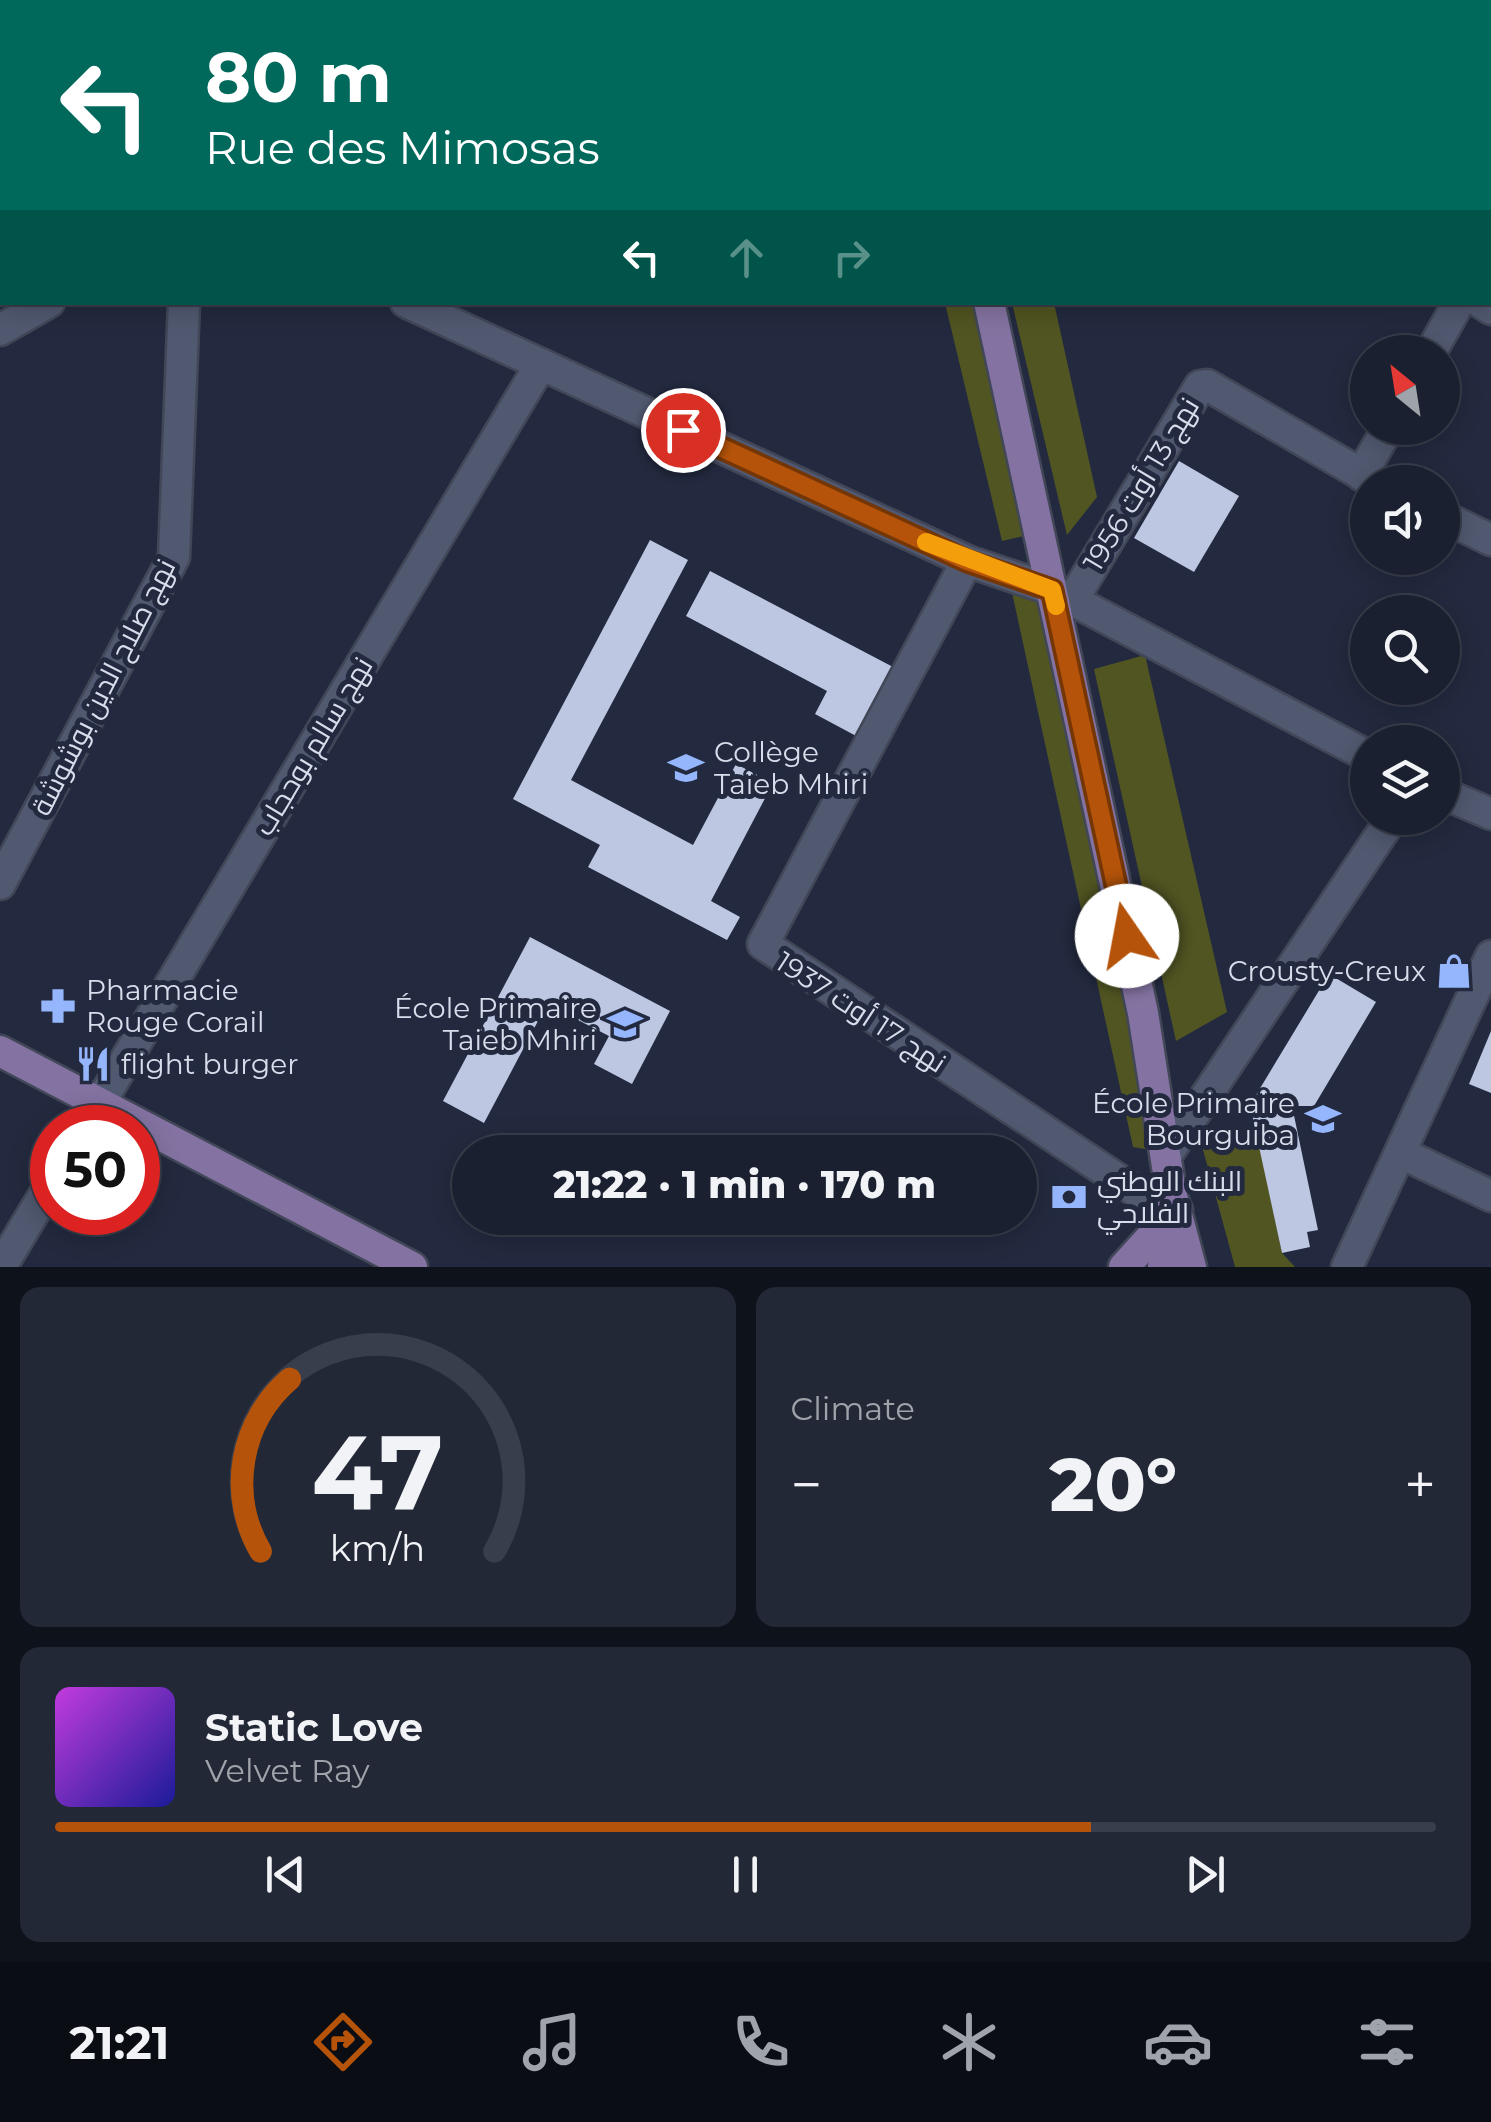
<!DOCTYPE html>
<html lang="en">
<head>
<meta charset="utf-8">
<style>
  :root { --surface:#1a202f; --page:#232837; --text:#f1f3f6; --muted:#9fa3aa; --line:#383e4b; --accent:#b45309 }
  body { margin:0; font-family:Montserrat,Cairo,sans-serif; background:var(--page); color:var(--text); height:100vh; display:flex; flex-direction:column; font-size:38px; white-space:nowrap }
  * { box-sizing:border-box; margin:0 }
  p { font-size:32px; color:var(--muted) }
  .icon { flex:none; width:55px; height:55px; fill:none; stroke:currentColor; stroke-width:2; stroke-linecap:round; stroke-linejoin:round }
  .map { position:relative; height:1267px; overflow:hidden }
  .panel { display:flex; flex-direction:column; gap:20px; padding:20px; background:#0e121a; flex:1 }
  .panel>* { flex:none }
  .hud { position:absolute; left:0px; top:0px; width:1492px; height:305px; box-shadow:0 5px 25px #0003,0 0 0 2px var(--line); background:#00695c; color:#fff; overflow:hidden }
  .needle { width:65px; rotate:330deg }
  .controls { position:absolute; left:1350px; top:335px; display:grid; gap:20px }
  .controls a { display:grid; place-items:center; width:110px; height:110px; border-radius:50%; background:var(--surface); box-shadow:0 5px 25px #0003,0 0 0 2px var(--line); font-size:50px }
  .speed { position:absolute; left:30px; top:1105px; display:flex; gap:20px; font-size:50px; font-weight:700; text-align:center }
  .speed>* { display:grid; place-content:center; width:130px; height:130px; border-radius:50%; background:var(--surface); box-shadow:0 5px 25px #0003,0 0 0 2px var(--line); line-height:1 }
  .speed .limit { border:15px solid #d22; background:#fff; color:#111 }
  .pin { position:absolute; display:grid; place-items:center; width:85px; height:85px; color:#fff; margin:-42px; border:5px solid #fff; border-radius:50%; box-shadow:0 2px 10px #0007 }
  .me { position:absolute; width:110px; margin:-55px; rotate:348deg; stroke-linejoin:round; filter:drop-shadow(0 0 8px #0008) }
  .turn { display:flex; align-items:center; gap:35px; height:210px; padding:0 40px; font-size:45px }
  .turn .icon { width:130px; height:130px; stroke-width:2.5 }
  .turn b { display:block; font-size:70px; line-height:85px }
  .lanes { display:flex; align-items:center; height:95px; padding:0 40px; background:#0003; justify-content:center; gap:50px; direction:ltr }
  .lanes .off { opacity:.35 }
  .big { font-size:75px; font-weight:800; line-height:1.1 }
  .panel .tile { flex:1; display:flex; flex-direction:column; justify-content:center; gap:15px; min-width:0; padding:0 35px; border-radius:20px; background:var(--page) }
  .panel .dial { align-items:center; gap:0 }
  .dial svg { height:260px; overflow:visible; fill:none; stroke:var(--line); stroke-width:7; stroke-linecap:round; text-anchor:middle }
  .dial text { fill:var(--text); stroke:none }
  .song { display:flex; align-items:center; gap:30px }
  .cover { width:120px; height:120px; border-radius:15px; background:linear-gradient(135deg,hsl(290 70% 55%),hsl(240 70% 35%)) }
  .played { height:10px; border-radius:5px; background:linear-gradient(90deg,var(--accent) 75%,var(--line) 75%) }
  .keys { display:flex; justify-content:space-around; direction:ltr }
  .heat { display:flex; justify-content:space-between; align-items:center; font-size:55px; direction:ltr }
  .panel .tiles { flex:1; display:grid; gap:20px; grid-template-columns:1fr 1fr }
  .tile:last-child { grid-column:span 2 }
  .trip { position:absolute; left:452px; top:1135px; width:585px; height:100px; border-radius:50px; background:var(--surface); box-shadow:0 5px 25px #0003,0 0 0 2px var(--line); font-weight:800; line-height:100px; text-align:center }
  .tab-bar { display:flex; height:160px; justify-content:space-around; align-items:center; background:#0a0d13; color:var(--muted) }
  .tab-bar .icon { width:70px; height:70px }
  .tab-bar .on { color:var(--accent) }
  .tab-bar b { font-size:45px; color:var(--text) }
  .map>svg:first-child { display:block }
</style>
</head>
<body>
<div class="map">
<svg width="1491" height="1267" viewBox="0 0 1491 1267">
  <rect width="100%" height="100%" fill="#232a3f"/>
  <!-- green -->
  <g fill="#515522">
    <path d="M1032,302L1054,303L1097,497L1067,535L1013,307Z"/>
    <path d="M945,303H972L1028,535L1002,541Z"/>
    <path d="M1011,588L1042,599L1163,1152L1133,1147Z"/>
    <path d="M1145,655L1227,1012L1176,1041L1094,669Z"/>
    <path d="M1257,1133L1282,1253L1295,1267H1235L1202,1146Z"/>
  </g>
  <!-- building -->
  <g fill="#bdc7e2">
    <path d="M1179,461L1239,496L1194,572L1134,538Z"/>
    <path d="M650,540L688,560L571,780L693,845L736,764L773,783L711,901L740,917L727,940L588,867L600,845L513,799Z"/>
    <path d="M710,571L895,668L858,737L815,714L827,691L686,616Z"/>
    <path d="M530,937L670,1011L632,1084L594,1064L609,1036L547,1004L484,1123L443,1101Z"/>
    <path d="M1329,974L1376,1002L1314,1106H1292L1318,1230L1307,1232L1310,1247L1282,1253L1250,1105Z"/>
    <path d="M1491,1031V1093L1469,1084Z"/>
  </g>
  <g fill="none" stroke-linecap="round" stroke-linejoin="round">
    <defs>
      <g id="minor">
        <path d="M1196,0L1197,2"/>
        <path d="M1320,0V2"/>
        <path d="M360,2L361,0"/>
        <path d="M582,2L584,0"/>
        <path d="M0,124L2,126"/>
        <path d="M1490,179L1491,180"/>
        <path d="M1490,248L1491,246"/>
        <path d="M406,302L967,561L1053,590L1368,756"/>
        <path d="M1480,302L1491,309"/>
        <path d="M0,330L49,302"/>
        <path d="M1431,352L1459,302"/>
        <path d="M1361,475L1388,428"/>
        <path d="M1442,516L1491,540"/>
        <path d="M967,561L763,944L1166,1211L1177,1210"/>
        <path d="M1072,601L1200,386L1207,385L1375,482"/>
        <path d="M1442,793L1491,814"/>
        <path d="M0,884L174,557L184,302"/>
        <path d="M85,1128L541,364"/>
        <path d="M1168,1153L1392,818"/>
        <path d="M1401,1153L1491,1196"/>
        <path d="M1,1267L52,1182"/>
        <path d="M1347,1267L1491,956"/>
      </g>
      <g id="major">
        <path d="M919,0L920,2"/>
        <path d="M989,302L1143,1013L1171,1192L1191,1267"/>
        <path d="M0,1051L412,1267"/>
        <path d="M1124,1267L1164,1223"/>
        <path d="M1163,1267L1168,1204"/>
      </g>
    </defs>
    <!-- minor casing -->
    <use href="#minor" stroke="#424758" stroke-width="35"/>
    <!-- major casing -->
    <use href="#major" stroke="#424758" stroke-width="35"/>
    <!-- minor -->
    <use href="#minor" stroke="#515970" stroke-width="30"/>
    <!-- major -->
    <use href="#major" stroke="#8473a2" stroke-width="30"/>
  </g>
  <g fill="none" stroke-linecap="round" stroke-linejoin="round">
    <defs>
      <path id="route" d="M683,430L967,561L1052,590L1127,936"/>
    </defs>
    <!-- route casing -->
    <use href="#route" stroke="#753606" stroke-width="25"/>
    <!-- route -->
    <use href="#route" stroke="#b45309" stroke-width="18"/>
    <!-- slow -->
    <path stroke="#f59e0b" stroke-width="18" d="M926,542L1052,590L1056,606"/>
  </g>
  <!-- icons -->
  <defs>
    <symbol id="school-bare" viewBox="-9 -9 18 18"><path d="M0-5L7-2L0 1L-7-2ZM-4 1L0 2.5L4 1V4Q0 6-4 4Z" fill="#95b6fd" stroke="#232a3f" stroke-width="2.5" paint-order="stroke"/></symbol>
    <symbol id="shop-bare" viewBox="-9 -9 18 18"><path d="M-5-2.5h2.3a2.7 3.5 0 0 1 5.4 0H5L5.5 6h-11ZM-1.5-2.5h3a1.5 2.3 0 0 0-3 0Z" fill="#95b6fd" stroke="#232a3f" stroke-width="2.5" paint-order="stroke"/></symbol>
    <symbol id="pharmacy-bare" viewBox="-9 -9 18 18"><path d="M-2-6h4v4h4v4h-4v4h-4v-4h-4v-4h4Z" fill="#95b6fd" stroke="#232a3f" stroke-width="2.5" paint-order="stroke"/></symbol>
    <symbol id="restaurant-bare" viewBox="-9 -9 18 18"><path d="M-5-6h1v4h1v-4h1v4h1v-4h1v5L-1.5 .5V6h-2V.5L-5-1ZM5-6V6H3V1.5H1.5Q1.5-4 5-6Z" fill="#95b6fd" stroke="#232a3f" stroke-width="2.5" paint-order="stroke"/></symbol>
    <symbol id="bank-bare" viewBox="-9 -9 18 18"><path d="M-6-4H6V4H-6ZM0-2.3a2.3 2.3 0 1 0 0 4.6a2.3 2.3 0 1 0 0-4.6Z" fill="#95b6fd" stroke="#232a3f" stroke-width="2.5" paint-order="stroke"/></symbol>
  </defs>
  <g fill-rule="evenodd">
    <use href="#school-bare" x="661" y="743" width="50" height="50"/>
    <use href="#shop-bare" x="1429" y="946" width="50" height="50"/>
    <use href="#pharmacy-bare" x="33" y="981" width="50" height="50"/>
    <use href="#school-bare" x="600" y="999" width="50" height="50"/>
    <use href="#restaurant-bare" x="68" y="1039" width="50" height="50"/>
    <use href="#school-bare" x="1298" y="1094" width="50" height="50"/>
    <use href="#bank-bare" x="1044" y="1172" width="50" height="50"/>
  </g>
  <g text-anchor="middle" stroke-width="10" stroke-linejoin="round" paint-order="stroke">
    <!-- street labels -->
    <g font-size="28" fill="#d8ddeb" stroke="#232a3f">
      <text transform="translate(1141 484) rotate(-59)" y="10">نهج 13 أوت 1956</text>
      <text transform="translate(103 687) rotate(-63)" y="10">نهج صلاح الدين بوشوشة</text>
      <text transform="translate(313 746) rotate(-59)" y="10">نهج سالم بوحجاب</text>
      <text transform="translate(861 1012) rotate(33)" y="10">نهج 17 أوت 1937</text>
    </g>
    <!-- poi labels -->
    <g font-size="28" fill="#d8ddeb" stroke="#232a3f" text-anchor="start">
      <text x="714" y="762">Collège<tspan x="714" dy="32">Taieb Mhiri</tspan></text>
      <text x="1426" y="981" text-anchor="end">Crousty-Creux</text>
      <text x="86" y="1000">Pharmacie<tspan x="86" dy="32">Rouge Corail</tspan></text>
      <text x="597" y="1018" text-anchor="end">École Primaire<tspan x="597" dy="32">Taieb Mhiri</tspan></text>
      <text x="121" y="1074">flight burger</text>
      <text x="1295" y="1113" text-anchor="end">École Primaire<tspan x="1295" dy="32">Bourguiba</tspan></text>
      <text x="1097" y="1191">البنك الوطني<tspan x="1097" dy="32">الفلاحي</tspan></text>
    </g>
  </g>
</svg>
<div class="controls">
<a><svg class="needle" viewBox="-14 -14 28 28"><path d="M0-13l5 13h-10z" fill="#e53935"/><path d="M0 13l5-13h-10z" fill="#9fa3aa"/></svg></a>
<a><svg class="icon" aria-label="sound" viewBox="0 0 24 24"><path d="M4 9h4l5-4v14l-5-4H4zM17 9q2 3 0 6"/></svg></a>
<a><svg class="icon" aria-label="search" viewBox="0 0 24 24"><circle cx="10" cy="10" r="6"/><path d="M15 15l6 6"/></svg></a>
<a><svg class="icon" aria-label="layers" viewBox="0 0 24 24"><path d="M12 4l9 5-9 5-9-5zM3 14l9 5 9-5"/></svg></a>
</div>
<div class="speed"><div class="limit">50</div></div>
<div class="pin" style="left:683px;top:430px;background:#d93025"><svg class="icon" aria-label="arrive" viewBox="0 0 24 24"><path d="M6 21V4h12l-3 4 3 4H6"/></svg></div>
<svg class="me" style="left:1127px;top:936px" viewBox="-20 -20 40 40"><circle r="19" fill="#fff"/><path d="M0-13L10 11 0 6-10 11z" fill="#b45309"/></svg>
<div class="trip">21:22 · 1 min · 170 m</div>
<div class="hud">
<div class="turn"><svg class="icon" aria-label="left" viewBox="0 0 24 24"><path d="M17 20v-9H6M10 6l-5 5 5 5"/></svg><div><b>80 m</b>Rue des Mimosas</div></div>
<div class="lanes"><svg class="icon" aria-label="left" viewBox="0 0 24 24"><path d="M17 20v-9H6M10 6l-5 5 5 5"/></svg><svg class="icon off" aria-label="ahead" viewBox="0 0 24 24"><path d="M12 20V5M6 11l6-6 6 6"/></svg><svg class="icon off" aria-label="right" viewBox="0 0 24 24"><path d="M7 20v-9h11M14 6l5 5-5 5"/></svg></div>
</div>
</div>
<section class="panel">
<div class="tiles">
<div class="tile dial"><svg viewBox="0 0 100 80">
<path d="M14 69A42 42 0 1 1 86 69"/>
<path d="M14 69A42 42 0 0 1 23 16" stroke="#b45309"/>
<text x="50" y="56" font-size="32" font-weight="700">47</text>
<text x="50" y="72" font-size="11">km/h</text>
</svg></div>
<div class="tile"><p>Climate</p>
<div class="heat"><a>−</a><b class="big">20°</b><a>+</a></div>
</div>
<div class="tile">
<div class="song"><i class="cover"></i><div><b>Static Love</b><p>Velvet Ray</p></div></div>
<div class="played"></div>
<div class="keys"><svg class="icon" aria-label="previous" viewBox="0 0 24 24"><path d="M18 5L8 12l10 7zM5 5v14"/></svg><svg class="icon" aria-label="pause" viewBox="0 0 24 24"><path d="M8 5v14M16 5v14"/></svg><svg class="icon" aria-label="next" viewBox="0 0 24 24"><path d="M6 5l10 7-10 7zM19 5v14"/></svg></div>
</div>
</div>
</section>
<nav class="tab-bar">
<b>21:21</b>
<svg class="icon on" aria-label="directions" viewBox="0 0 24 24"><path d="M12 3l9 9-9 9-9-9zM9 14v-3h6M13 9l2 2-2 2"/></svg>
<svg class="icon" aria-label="music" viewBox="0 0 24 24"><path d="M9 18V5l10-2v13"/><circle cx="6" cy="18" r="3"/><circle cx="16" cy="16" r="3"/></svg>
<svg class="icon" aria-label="phone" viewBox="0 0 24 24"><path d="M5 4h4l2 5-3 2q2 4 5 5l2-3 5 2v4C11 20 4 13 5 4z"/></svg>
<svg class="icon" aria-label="climate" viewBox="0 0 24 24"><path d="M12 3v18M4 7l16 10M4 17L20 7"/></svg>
<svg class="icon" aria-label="car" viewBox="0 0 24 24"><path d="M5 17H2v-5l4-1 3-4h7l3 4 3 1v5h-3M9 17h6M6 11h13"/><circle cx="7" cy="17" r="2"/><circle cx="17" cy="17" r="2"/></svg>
<svg class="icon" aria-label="filters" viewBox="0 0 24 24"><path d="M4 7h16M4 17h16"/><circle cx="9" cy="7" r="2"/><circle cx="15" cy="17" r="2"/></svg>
</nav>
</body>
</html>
